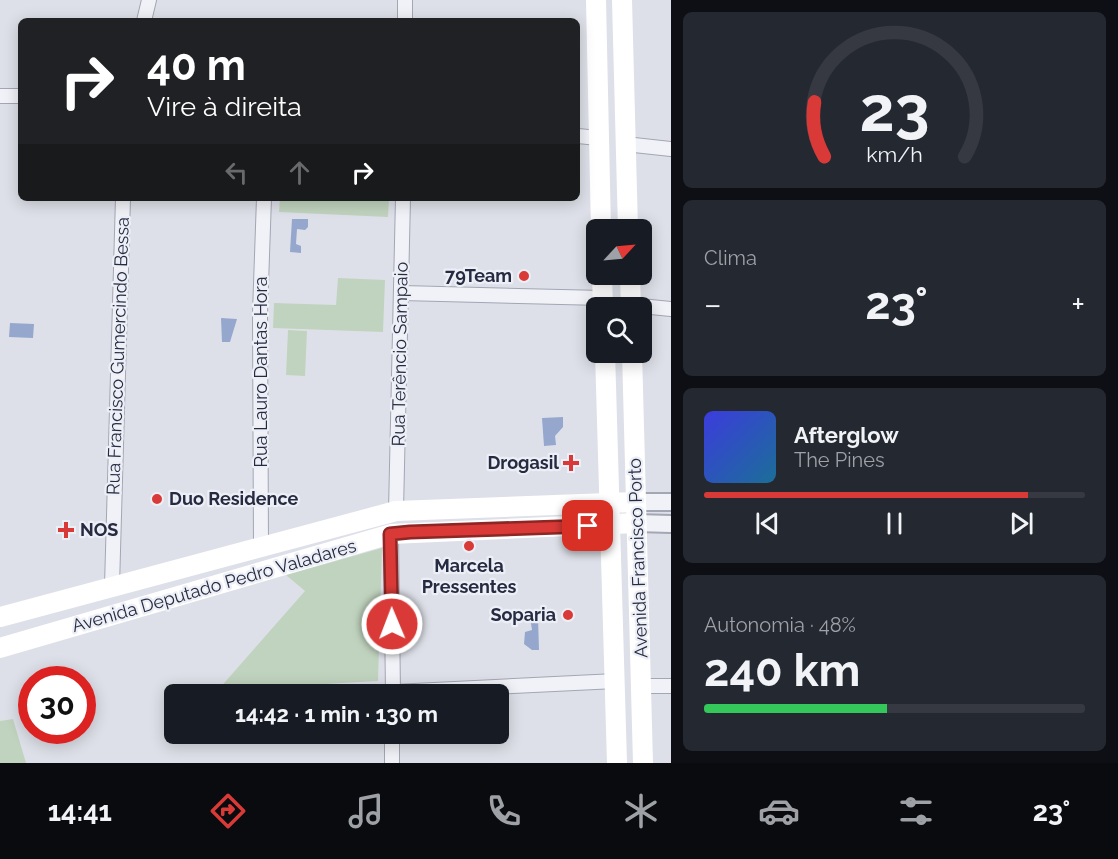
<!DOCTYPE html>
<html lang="pt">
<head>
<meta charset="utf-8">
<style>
  :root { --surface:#171b24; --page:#242831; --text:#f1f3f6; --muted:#9ea1a6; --line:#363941; --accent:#d93a37 }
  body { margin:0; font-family:Raleway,sans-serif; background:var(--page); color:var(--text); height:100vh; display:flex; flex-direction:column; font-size:22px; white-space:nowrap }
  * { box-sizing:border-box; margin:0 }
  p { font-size:20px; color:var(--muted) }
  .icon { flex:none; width:33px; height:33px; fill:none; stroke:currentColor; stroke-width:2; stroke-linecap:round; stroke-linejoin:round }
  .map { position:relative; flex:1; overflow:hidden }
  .details { display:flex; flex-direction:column; gap:12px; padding:12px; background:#0d0f14; width:447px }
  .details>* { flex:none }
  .hud { position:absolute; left:18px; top:18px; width:562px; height:183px; border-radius:9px; box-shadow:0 3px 15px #0003; background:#202124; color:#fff; overflow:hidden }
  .needle { width:39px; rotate:64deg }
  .fabs { position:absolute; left:586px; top:219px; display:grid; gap:12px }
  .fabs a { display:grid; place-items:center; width:66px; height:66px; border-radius:9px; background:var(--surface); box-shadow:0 3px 15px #0003; font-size:30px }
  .speed { position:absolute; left:18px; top:666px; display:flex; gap:12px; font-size:30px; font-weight:700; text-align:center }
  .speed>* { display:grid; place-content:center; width:78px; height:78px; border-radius:50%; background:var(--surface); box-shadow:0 3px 15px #0003; line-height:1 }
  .speed .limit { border:9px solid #d22; background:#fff; color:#111 }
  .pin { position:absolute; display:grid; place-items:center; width:51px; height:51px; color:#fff; margin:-26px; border-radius:12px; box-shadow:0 3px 9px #0006 }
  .me { position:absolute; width:66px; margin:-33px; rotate:359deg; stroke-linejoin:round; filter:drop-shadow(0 0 4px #0008) }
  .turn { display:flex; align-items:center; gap:21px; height:126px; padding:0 30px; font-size:27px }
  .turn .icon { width:78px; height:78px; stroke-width:2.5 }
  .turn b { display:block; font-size:42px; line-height:51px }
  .lanes { display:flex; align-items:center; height:57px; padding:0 30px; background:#0003; justify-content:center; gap:30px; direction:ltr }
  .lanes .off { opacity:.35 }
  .big { font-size:45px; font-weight:700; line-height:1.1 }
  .details .tile { flex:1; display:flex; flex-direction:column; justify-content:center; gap:9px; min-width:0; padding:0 21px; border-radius:9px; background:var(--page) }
  .details .dial { align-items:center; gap:0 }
  .dial svg { height:156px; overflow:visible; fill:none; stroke:var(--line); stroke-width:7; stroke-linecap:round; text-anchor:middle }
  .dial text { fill:var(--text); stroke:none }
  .song { display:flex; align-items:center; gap:18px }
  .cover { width:72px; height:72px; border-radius:9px; background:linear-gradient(135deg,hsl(240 70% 55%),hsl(200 70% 35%)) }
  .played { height:6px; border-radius:3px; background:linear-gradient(90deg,var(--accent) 85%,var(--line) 85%) }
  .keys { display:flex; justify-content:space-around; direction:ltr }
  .heat { display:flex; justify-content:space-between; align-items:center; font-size:33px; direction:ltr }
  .charge { height:9px; border-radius:4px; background:linear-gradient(90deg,#34c759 48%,var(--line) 0) }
  .trip { position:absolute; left:164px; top:684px; width:345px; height:60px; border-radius:9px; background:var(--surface); box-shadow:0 3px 15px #0003; font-weight:700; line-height:60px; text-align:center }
  .menu { display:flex; height:96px; justify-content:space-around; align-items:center; background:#090b0e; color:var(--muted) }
  .menu .icon { width:42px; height:42px }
  .menu .selected { color:var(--accent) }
  .menu b { font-size:27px; color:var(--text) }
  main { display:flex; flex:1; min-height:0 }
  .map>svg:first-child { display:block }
</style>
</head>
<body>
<main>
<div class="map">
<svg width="671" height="763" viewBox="0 0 671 763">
  <rect width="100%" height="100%" fill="#dee0e9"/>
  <!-- green -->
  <g fill="#c0d3be">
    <path d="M280,198H389L388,217L279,212Z"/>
    <path d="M338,278L385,280L383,332L273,328L274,303L336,305Z"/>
    <path d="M288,330L307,331L305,376L286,375Z"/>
    <path d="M382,548L378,681L218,690L305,591L286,575Z"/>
    <path d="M13,719L26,763H0V721Z"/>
  </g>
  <!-- water -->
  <g fill="#95a7cc">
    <path d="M292,219H308V227L305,230L297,229L296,244L301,246V253L290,252Z"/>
    <path d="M221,318L237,319L230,342H222Z"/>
    <path d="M10,323L34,324L33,338L9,337Z"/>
    <path d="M563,417V427L555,436L556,445L544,446L542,418Z"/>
    <path d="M530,617H538L539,650H532L524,644L525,632L532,630Z"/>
  </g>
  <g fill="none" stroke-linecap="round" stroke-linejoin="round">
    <defs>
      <g id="minor">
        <path d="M144,21L149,0"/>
        <path d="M405,21V0"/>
        <path d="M0,96H21"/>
        <path d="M578,136L598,138"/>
        <path d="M625,144L671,149"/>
        <path d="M402,293L603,298"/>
        <path d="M631,305L671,309"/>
        <path d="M396,511L403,198"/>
        <path d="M391,534L393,694"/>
        <path d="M261,547L260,313L264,198"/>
        <path d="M112,586L123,198"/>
        <path d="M642,686H671"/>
        <path d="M394,692L616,681"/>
        <path d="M392,763V734"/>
      </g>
      <g id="tertiary">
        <path d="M635,502H671"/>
        <path d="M636,523L671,524"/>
      </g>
    </defs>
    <!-- minor casing -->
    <use href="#minor" stroke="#a3a6b3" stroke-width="16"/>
    <!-- tertiary casing -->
    <use href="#tertiary" stroke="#a3a6b3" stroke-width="20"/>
    <!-- minor -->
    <use href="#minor" stroke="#f1f2f7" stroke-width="14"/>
    <!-- tertiary -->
    <use href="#tertiary" stroke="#f1f2f7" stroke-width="16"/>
    <!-- secondary -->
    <g stroke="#fff" stroke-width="20">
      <path d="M596,0L601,230"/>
      <path d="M622,0L628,230"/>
      <path d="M602,274L603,308"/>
      <path d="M630,274L631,308"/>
      <path d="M605,352L617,763"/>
      <path d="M632,352L643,763"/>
      <path d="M0,617L396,511L635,502"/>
      <path d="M0,648L391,534L636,523"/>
    </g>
  </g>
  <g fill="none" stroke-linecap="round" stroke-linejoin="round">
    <defs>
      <path id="route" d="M392,624L390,534L410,532L588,526"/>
    </defs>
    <!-- route casing -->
    <use href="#route" stroke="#8d2624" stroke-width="15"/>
    <!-- route -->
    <use href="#route" stroke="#d93a37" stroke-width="10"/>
  </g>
  <!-- markers -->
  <g fill="#d93a37" stroke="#edeff6" stroke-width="2">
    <circle cx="524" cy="276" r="6"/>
    <path d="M568 454h6v6h6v6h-6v6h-6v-6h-6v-6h6z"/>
    <circle cx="157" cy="499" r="6"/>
    <path d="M63 521h6v6h6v6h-6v6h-6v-6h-6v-6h6z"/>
    <circle cx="469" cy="546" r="6"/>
    <circle cx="568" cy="615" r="6"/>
  </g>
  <g text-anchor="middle" stroke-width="4.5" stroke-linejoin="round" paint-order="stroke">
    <!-- poi labels -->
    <g font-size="18" font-weight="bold" fill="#262b41" stroke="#edeff6" text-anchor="end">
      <text x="512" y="282">79Team</text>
      <text x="559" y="469">Drogasil</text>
      <text x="169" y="505" text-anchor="start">Duo Residence</text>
      <text x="80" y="536" text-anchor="start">NOS</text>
      <text x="469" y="572" text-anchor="middle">Marcela<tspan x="469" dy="21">Pressentes</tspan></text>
      <text x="556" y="621">Soparia</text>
    </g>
    <!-- street labels -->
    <g font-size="18" fill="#262b41" stroke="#edeff6">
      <text transform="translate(400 354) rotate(-89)" y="6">Rua Terêncio Sampaio</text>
      <text transform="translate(118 356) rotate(-88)" y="6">Rua Francisco Gumercindo Bessa</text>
      <text transform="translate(261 372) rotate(-90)" y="6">Rua Lauro Dantas Hora</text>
      <text transform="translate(638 558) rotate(-92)" y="6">Avenida Francisco Porto</text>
      <text transform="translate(214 586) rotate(-16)" y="6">Avenida Deputado Pedro Valadares</text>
    </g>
  </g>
</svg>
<div class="fabs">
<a><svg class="needle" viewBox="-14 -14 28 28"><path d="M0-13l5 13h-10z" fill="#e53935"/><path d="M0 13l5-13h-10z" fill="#9ea1a6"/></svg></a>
<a><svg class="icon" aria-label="search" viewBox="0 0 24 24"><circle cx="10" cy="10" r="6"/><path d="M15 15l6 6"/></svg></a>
</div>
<div class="speed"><div class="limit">30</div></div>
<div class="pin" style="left:588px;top:526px;background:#d93025"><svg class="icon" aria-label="arrive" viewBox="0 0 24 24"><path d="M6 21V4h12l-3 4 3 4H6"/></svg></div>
<svg class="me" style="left:392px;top:624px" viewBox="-20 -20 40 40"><circle r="17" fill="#d93a37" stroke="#fff" stroke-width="3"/><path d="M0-11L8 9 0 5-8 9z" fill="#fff"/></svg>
<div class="trip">14:42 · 1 min · 130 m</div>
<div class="hud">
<div class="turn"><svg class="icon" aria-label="right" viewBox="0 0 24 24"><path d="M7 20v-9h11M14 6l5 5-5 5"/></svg><div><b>40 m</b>Vire à direita</div></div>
<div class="lanes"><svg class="icon off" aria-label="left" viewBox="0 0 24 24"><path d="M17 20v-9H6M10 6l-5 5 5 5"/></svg><svg class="icon off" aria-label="ahead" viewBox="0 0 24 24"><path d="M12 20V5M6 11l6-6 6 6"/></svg><svg class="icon" aria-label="right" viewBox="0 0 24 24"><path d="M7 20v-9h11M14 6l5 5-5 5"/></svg></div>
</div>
</div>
<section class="details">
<div class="tile dial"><svg viewBox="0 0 100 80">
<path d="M14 69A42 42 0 1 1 86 69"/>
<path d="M14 69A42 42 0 0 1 9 41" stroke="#d93a37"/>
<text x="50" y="56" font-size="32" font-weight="700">23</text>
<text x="50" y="72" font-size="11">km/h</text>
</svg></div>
<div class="tile"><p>Clima</p>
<div class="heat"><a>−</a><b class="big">23°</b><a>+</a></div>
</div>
<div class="tile">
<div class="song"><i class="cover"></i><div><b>Afterglow</b><p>The Pines</p></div></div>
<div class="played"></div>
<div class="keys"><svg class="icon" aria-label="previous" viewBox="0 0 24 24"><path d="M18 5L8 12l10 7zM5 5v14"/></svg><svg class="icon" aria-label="pause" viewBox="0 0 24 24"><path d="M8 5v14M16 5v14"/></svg><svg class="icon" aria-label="next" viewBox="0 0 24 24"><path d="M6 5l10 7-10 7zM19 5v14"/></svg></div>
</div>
<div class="tile"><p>Autonomia · 48%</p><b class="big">240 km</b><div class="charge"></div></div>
</section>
</main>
<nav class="menu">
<b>14:41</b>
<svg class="icon selected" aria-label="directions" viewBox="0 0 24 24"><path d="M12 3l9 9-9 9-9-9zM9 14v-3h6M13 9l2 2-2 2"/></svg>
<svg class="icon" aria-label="music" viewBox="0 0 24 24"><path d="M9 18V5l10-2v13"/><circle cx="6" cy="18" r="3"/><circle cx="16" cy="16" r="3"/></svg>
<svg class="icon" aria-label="phone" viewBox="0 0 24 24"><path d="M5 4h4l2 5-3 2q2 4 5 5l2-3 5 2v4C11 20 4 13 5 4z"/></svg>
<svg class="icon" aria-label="climate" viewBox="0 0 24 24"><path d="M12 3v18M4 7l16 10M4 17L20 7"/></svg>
<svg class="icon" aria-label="car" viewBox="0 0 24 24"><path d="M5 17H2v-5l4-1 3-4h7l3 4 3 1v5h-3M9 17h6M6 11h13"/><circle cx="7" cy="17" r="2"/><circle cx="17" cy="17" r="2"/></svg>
<svg class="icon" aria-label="filters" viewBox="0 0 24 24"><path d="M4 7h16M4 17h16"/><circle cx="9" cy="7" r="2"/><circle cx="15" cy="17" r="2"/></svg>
<b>23°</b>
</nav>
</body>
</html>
